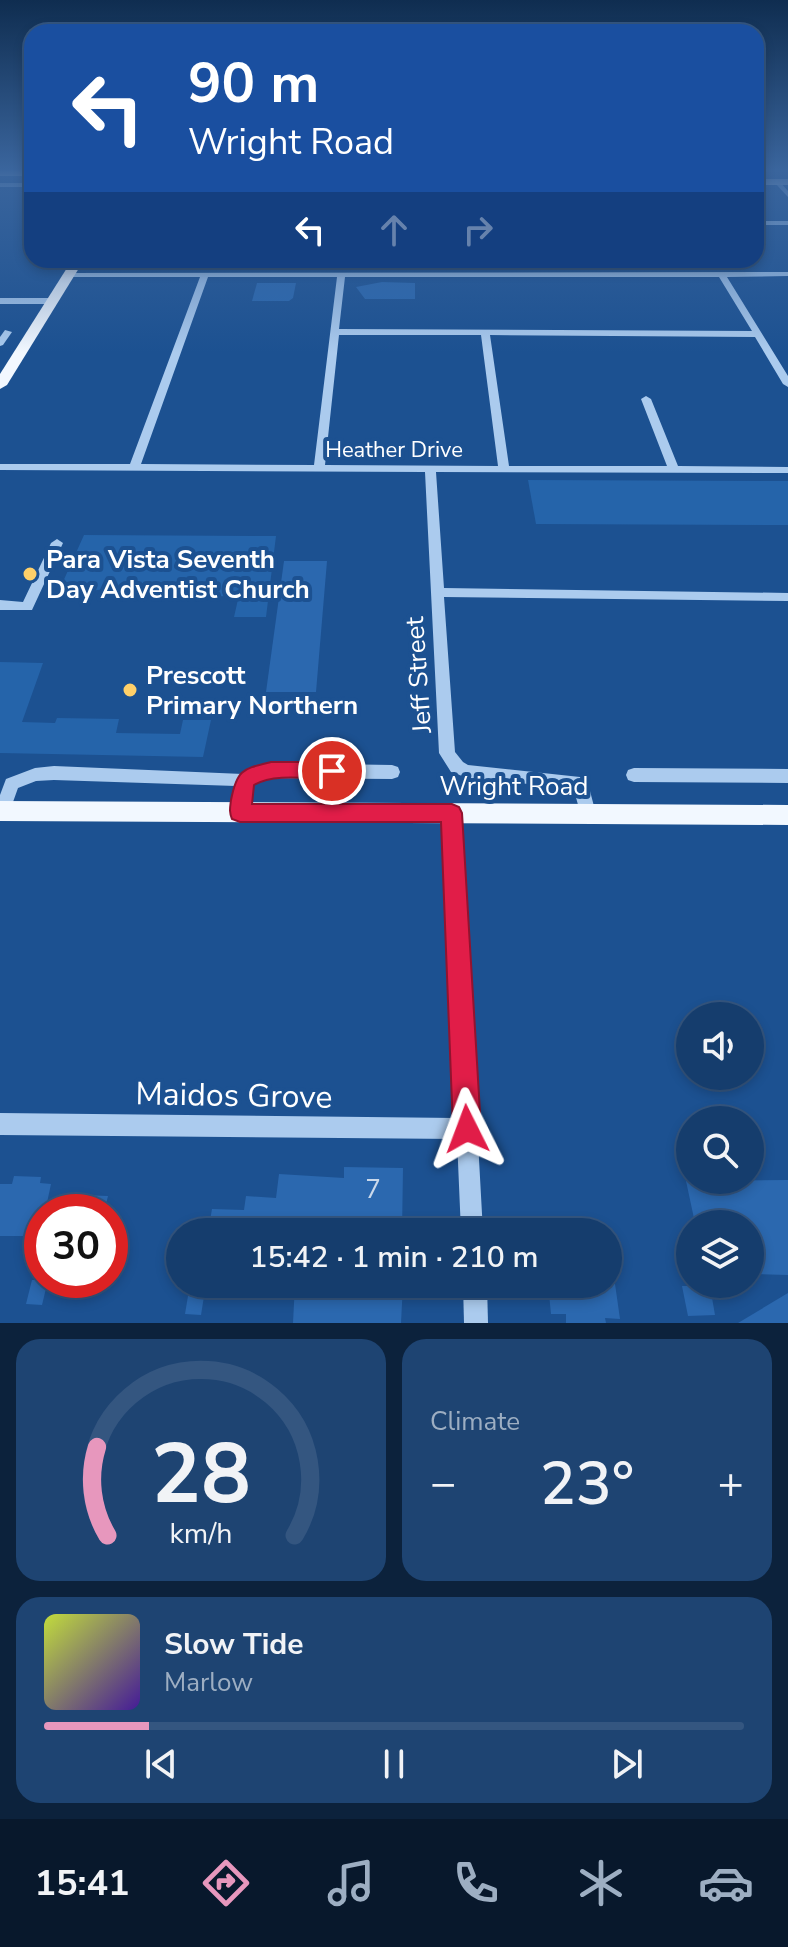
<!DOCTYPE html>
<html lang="en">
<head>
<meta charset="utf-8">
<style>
  :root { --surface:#153d6d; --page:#1e4472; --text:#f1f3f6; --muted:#9daec2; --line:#345680; --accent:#e797bd }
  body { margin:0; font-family:"Nunito Sans",sans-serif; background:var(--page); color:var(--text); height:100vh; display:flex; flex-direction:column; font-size:30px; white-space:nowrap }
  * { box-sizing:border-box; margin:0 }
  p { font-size:26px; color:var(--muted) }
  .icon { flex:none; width:44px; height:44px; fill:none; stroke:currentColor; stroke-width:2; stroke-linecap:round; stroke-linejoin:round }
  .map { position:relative; height:1323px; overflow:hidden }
  .panel { display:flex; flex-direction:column; gap:16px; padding:16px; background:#0c223c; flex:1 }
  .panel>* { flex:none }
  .hud { position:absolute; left:24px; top:24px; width:740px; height:244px; border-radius:24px; box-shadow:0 4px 12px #0003,0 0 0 2px var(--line); background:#1a4fa0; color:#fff; overflow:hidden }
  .tools { position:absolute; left:676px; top:1002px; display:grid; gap:16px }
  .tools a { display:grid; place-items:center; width:88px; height:88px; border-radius:50%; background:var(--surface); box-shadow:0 4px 12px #0003,0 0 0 2px var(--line); font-size:40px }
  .speed { position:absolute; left:24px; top:1194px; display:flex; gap:16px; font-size:40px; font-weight:700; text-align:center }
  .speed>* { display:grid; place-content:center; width:104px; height:104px; border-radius:50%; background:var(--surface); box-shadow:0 4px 12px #0003,0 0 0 2px var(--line); line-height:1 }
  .speed .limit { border:12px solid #d22; background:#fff; color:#111 }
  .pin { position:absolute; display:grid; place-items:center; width:68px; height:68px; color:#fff; margin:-34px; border:4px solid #fff; border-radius:50%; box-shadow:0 2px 8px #0007 }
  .me { position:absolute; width:88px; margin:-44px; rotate:357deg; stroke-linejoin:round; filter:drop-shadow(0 0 6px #0008) }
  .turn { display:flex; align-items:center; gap:28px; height:168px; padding:0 32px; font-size:36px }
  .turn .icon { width:104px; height:104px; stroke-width:2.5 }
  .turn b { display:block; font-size:56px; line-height:68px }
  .lanes { display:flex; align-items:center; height:76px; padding:0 32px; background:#0003; justify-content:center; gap:40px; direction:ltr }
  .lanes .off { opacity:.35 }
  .big { font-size:60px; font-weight:600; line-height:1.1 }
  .panel .tile { flex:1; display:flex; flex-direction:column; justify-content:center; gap:12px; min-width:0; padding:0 28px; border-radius:24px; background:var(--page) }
  .panel .dial { align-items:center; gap:0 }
  .dial svg { height:208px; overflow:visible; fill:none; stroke:var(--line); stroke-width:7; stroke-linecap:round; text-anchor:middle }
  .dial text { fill:var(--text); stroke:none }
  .song { display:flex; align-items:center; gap:24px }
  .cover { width:96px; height:96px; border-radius:12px; background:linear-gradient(135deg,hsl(70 70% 55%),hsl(260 70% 35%)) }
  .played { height:8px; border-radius:4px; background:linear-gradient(90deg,var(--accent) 15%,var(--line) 15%) }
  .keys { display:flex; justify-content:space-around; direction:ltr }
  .heat { display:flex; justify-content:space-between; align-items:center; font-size:44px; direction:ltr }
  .panel .tiles { flex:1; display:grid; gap:16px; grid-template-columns:1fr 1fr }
  .tile:last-child { grid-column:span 2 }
  .trip { position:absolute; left:166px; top:1218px; width:456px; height:80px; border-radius:40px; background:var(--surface); box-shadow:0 4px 12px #0003,0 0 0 2px var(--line); font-weight:600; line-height:80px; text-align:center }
  .dock { display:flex; height:128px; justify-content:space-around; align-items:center; background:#08182c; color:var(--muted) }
  .dock .icon { width:56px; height:56px }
  .dock .on { color:var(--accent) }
  .dock b { font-size:36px; color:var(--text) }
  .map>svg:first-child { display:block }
</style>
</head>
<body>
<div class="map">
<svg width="788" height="1323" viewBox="0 0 788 1323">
  <rect width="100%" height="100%" fill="#1c5191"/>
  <!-- green -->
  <g fill="#2564aa">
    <path d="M528,480L788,481V525L536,524Z"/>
    <path d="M84,535L276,536L266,617H234L239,595L186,599L187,591L114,588L57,595Z"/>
    <path d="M0,662L43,663L22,722L55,723L57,718L119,719L116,733L180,734L183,720H211L203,757L0,753Z"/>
  </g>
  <!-- building -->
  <g fill="#2b68af">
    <path d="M382,282L415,283V299H365L356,287Z"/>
    <path d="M257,283H296L293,298L289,301H252Z"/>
    <path d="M284,561H327L316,692H266Z"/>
    <path d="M344,1167L403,1168L402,1232H208L212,1209L244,1210L246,1196L276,1198L279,1174L344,1178Z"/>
    <path d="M14,1176L41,1177L40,1183L51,1184L45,1212H42V1236H0V1184H12Z"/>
    <path d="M788,1180V1275L750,1274V1224L695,1223L686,1181Z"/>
    <path d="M81,1195L108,1196L104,1212H76Z"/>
    <path d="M32,1280H48L42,1305L26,1304Z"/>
    <path d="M190,1284H206L201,1315L185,1314Z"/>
    <path d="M295,1284H403L401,1323H293Z"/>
    <path d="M548,1284H615L620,1319L605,1318L606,1323H566V1314H551Z"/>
    <path d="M682,1286H710L715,1315L688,1316Z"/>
    <path d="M788,1293V1323H738Z"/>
  </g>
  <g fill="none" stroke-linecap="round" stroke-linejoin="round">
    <!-- minor -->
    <g fill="#abcbee" fill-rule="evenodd">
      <path d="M775,181H779L788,191V197L775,183Z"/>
      <rect x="0" y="183" width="32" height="4"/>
      <rect x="756" y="221" width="32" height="4"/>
      <path d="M788,272V276L727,277L788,376V387L783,384L755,337L490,335L509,466H667L641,399L646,396L651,399L678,466L788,467V473L436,472L444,588L788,593V601L444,597L455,752L463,762L468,765L580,777L590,791L596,814L594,819L588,821L582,819L575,794L570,788L468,778L451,772L439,753L425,472L0,470V464H130L200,277H70L66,275L67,273ZM208,277H337L314,465L141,464ZM345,277H719L752,331L339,329ZM339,335H481L498,466L325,465Z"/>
      <path d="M0,298H53L57,301L53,304H0Z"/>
      <path d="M5,330L12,332L3,345L0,346V337Z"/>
      <path d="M57,539L63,543L32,610H0V600L23,602L51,543Z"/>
      <path d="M271,763L392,765L398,767L400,772L398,777L392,779L263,778L252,785L246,818L240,820L234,818L232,813L236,786L54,780L36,781L18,788L8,816L0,817V795L6,779L35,768L54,766L243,774L253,767Z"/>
      <path d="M634,768L788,769V783L634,782L628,780L626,775L628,770Z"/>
      <path d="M452,806L458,808L460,813L483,1232H461L457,1139L0,1135V1113L456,1118L444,813L446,808Z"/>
      <path d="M463,1284H487L488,1323H464Z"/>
    </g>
    <!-- major -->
    <g fill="#f2f8ff" fill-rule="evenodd">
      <rect x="0" y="170" width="32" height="6"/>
      <rect x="756" y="179" width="32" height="6"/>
      <path d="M72,260H84L7,385L0,389V374Z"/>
      <path d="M0,801L788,805V825L0,821Z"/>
    </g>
  </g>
  <!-- sky -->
  <linearGradient id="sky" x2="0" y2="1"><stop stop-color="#0f2d50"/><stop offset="0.48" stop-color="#3a659d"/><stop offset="1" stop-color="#3a659d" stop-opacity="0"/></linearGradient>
  <rect width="788" height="353" fill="url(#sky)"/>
  <!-- route -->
  <path fill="#e11d48" stroke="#92132f" stroke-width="2" d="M271,762H332L339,765L342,771L339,777L332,779C308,779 275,773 254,785L252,804H452L459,807L462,813L481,1129L477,1139L467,1143L457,1139L453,1129L441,822H240L232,819C229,812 230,808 231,800C237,769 243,769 271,762Z"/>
  <!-- markers -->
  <g fill="#ffd069" stroke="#1c5191" stroke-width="3">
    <circle cx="30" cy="574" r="8"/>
    <circle cx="130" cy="690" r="8"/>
  </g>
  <g text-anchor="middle" stroke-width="8" stroke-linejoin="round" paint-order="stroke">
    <!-- far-street labels -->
    <g font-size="22" fill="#fff" stroke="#1c5191">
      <text x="394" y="457">Heather Drive</text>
    </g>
    <!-- poi labels -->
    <g font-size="26" font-weight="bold" fill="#fff" stroke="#1c5191" text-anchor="start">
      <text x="46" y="568">Para Vista Seventh<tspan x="46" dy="30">Day Adventist Church</tspan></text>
      <text x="146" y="684">Prescott<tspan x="146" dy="30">Primary Northern</tspan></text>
    </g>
    <!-- street labels -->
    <g font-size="26" fill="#fff" stroke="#1c5191">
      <text transform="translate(418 675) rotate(-94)" y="9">Jeff Street</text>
      <text x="514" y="795">Wright Road</text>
    </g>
    <!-- near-number labels -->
    <g font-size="26" fill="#cad9eb">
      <text x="373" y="1198">7</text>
    </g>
    <!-- near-street labels -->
    <g font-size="32" fill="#fff" stroke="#1c5191">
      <text transform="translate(234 1095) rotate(1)" y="11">Maidos Grove</text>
    </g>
  </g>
</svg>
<div class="tools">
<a><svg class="icon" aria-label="sound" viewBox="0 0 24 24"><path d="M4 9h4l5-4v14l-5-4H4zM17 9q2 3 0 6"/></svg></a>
<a><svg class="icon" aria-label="search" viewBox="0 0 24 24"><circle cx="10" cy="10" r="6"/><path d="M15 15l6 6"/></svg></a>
<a><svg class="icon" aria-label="layers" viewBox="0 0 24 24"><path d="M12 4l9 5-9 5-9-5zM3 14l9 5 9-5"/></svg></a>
</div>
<div class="speed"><div class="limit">30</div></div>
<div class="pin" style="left:332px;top:771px;background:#d93025"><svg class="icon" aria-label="arrive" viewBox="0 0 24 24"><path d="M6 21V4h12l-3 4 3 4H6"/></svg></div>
<svg class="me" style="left:467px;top:1129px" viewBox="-20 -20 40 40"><path d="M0-17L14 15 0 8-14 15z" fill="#e11d48" stroke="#fff" stroke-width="4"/></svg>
<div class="trip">15:42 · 1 min · 210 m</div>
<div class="hud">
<div class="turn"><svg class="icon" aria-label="left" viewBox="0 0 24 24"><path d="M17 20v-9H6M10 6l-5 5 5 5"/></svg><div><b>90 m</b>Wright Road</div></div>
<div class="lanes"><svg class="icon" aria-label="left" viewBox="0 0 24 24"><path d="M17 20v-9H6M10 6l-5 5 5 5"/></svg><svg class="icon off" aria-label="ahead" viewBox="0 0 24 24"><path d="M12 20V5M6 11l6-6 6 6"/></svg><svg class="icon off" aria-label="right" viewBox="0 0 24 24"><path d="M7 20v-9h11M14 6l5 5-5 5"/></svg></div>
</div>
</div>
<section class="panel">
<div class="tiles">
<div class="tile dial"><svg viewBox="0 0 100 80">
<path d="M14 69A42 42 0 1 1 86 69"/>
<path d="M14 69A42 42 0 0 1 10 35" stroke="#e797bd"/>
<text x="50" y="56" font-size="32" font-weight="700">28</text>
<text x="50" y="72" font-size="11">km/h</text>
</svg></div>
<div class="tile"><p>Climate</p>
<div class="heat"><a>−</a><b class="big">23°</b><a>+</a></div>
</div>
<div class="tile">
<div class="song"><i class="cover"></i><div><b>Slow Tide</b><p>Marlow</p></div></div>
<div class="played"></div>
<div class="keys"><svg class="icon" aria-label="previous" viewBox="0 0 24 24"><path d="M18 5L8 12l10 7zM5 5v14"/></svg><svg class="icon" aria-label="pause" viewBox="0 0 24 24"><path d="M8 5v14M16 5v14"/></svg><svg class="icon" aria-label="next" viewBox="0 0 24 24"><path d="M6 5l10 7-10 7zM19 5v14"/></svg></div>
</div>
</div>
</section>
<nav class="dock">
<b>15:41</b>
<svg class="icon on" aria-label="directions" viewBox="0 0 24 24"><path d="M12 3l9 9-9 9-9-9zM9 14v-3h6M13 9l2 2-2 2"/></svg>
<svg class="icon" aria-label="music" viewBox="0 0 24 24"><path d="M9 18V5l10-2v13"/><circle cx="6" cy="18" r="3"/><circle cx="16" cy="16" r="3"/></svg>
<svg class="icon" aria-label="phone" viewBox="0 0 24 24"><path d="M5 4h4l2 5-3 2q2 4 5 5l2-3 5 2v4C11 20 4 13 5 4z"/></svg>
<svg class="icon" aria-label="climate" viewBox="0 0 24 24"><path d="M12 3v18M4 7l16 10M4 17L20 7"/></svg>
<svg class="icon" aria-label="car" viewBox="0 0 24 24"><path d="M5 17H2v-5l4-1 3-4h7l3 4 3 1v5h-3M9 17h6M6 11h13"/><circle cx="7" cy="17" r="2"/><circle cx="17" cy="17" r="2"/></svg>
</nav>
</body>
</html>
